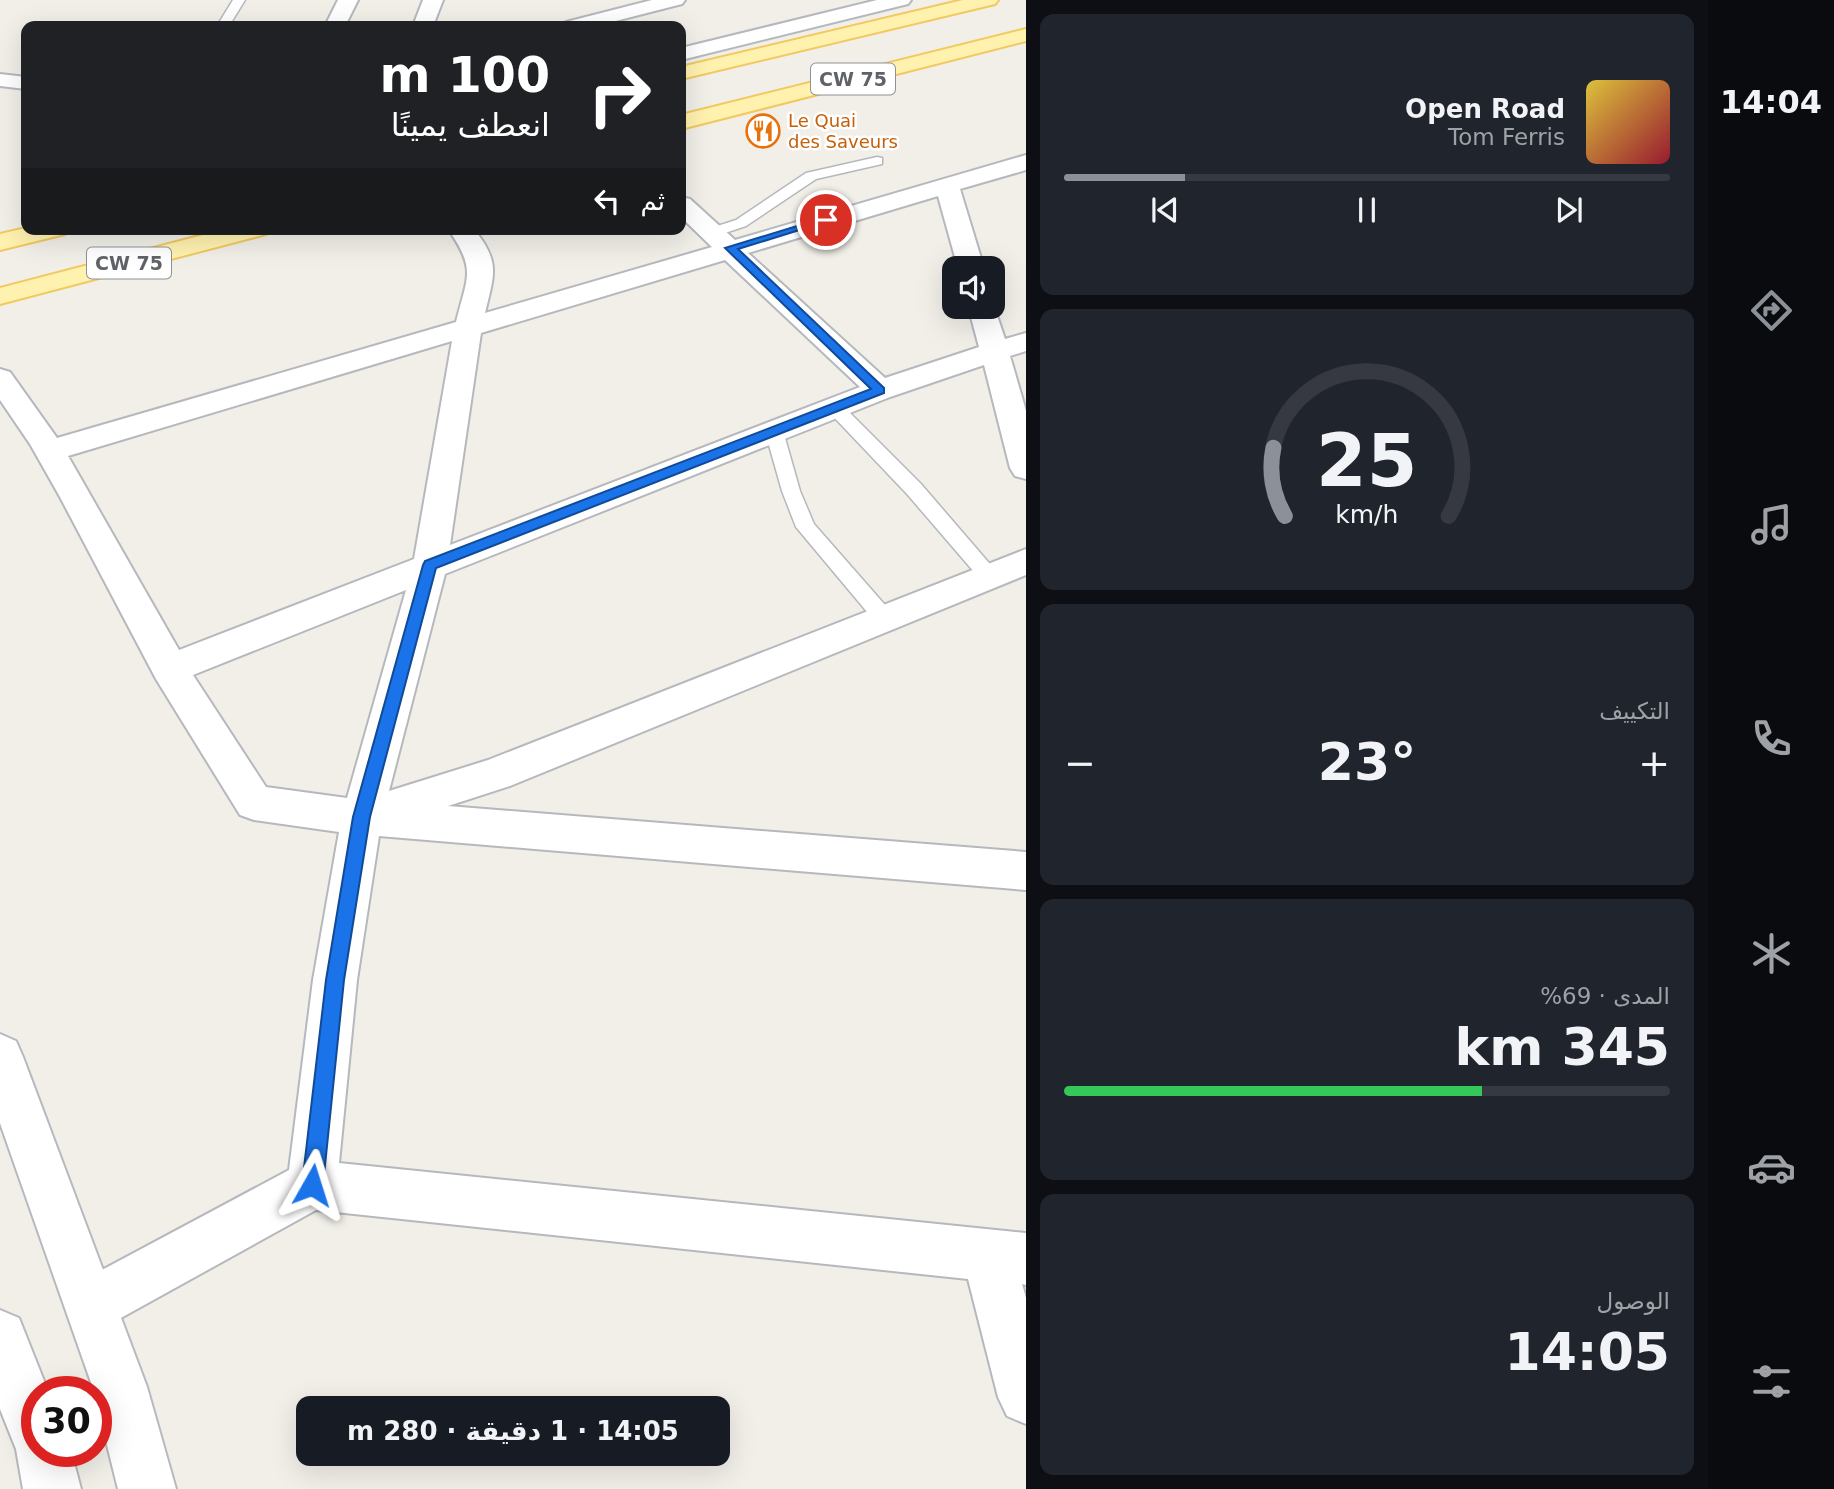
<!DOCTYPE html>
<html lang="ar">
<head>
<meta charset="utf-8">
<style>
  :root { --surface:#171b24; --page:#20242c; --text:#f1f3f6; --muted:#9ea1a6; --line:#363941; --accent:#8c9099 }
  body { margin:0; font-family:"DejaVu Sans",Cairo,sans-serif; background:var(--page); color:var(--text); direction:rtl; height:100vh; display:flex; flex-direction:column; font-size:26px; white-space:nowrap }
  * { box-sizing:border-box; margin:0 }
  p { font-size:23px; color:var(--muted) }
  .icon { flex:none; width:38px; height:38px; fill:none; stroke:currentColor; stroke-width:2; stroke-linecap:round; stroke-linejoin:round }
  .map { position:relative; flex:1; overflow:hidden; direction:ltr }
  .drawer { display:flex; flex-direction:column; gap:14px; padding:14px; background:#0d0f14; width:682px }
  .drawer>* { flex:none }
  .banner { position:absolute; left:21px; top:21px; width:665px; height:214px; border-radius:14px; box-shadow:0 7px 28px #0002; direction:rtl; background:#202124; color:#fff; overflow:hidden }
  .buttons { position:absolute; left:942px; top:256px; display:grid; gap:14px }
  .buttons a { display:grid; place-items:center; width:63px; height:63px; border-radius:14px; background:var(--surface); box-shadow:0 7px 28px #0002; font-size:35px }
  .speed { position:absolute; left:21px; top:1376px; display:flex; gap:14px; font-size:35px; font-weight:700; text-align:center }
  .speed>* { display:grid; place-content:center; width:91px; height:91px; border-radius:50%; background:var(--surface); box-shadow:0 7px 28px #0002; line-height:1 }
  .speed .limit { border:10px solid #d22; background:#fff; color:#111 }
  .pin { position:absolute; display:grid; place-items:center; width:60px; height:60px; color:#fff; margin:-30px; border:4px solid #fff; border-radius:50%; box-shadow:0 2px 7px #0007 }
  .me { position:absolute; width:77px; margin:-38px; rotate:6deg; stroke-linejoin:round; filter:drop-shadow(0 0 5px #0008) }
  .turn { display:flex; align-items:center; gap:24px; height:147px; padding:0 21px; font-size:32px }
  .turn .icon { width:91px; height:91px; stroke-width:2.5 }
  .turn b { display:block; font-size:49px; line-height:60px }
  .then { display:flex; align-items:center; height:66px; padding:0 21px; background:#0003; gap:14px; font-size:26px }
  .big { font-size:52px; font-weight:700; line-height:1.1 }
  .drawer .widget { flex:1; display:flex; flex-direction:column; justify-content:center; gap:10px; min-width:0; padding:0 24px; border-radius:14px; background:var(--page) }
  .drawer .dial { align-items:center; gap:0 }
  .dial svg { height:182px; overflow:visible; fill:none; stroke:var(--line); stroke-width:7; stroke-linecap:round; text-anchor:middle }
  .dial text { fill:var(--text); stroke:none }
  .song { display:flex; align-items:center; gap:21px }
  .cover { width:84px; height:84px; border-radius:10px; background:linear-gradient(135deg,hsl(50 70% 55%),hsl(350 70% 35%)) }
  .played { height:7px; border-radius:4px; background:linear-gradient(90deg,var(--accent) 20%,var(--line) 20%) }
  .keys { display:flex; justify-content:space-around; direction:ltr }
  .heat { display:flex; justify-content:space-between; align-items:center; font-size:38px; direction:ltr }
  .charge { height:10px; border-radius:5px; background:linear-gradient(90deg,#34c759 69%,var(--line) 0) }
  .trip { position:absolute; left:296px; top:1396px; width:434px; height:70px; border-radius:14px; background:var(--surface); box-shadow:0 7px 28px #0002; font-weight:700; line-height:70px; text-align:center; direction:rtl }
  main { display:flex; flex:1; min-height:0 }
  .dock { display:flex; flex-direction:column; width:126px; justify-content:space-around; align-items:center; background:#090b0e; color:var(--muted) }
  .dock .icon { width:49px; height:49px }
  .dock .selected { color:var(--accent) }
  .dock b { font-size:32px; color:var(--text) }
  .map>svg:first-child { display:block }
</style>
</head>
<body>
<main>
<nav class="dock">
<b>14:04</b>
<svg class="icon selected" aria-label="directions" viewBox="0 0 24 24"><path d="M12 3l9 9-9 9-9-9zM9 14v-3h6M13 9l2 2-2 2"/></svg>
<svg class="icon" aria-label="music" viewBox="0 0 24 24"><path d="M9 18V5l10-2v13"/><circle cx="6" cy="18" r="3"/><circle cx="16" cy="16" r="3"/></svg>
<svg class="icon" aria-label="phone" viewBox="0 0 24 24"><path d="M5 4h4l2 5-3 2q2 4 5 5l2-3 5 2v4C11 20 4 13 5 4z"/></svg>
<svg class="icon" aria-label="climate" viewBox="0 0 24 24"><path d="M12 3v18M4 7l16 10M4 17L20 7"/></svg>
<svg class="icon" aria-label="car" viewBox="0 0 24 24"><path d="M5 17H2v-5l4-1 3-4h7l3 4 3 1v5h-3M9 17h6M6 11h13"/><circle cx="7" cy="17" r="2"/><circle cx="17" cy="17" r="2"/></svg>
<svg class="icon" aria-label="filters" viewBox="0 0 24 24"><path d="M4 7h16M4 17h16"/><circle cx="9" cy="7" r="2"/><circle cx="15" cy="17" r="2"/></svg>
</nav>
<section class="drawer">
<div class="widget">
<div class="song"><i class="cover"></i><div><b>Open Road</b><p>Tom Ferris</p></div></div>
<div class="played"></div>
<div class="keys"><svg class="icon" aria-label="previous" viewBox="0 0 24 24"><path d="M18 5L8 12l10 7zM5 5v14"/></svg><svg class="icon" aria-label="pause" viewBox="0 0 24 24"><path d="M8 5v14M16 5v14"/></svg><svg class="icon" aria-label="next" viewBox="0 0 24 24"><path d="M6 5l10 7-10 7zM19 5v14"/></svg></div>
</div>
<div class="widget dial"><svg viewBox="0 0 100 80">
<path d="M14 69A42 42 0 1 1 86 69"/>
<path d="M14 69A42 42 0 0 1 9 39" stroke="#8c9099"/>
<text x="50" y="56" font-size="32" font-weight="700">25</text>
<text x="50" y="72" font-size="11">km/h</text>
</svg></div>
<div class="widget"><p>التكييف</p>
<div class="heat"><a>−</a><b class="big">23°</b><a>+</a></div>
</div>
<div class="widget"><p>المدى · 69%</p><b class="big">345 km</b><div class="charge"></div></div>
<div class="widget"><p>الوصول</p><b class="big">14:05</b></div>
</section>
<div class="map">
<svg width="1026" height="1489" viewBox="0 0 1026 1489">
  <rect width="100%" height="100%" fill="#f1efe8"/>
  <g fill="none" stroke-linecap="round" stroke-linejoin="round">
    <defs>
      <g id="lane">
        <path d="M233,0H245L229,26H217Z"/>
        <path d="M877,157L882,158V164L816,179L746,226L713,237L705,232L708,229L736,220L806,173Z"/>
        <path d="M835,402L841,404L921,484L995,570L998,575L995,580L988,582L981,580L907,494L829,412L826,408L829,404Z"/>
        <path d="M774,425L783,431L800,491L814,524L892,613L895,619L892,625L885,627L878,625L796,527L782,491L765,431Z"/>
      </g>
      <g id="street">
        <path d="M338,0H358L345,26H325Z"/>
        <path d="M423,0H443L433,26H413Z"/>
        <path d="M652,0H685L682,4L596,26H563L566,22Z"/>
        <path d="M877,0H911L908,4L681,60V48Z"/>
        <path d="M0,74L26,77V89L0,86Z"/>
        <path d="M1026,155V170L960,189L984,268H958L938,196L748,253L885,378L979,347L968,306H992V301L1005,339L1026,333V351L1010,356L1026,411V479L1015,476L1010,468L984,365L890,397L445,574L389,791L488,760L1026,549V575L510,786L448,806L1026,852V890L379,836L357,980L339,1163L1026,1233V1285L1022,1284L1026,1298V1424L1007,1416L998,1397L968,1279L316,1210L110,1324L91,1331L72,1324L65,1305L72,1286L289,1170L313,980L339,832L254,820L240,815L156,679L60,497L30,444L0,400V369L10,372L57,438L456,322C467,277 477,270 448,229H474C501,263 494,274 485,313L712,247L681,217V197L690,199L735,240ZM725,260L860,387L450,545L481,333ZM452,341L414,559L179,650L68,456ZM406,590L347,798L266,787L193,675Z"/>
      </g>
      <g id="secondary">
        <path d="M0,1034L16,1041L23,1057L147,1387L176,1489H118L96,1401V1391H94L0,1123Z"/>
        <path d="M0,1310L19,1318L48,1391H37V1451H71L81,1489H23L16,1449L0,1409Z"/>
      </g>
      <g id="primary">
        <path d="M963,0H998L995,4L681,79V67Z"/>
        <path d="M1026,29V41L681,129V115Z"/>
        <path d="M26,228V229H69L65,234L0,250V234Z"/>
        <path d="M226,229H270L266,234L0,304V288Z"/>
      </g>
    </defs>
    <!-- lane casing -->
    <use href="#lane" stroke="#b5b8bc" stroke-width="3"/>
    <!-- street casing -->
    <use href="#street" stroke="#b5b8bc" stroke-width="4"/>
    <!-- secondary casing -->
    <use href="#secondary" stroke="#b6babf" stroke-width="4"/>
    <!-- primary casing -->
    <use href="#primary" stroke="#f2c960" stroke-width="4"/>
    <!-- lane -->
    <use href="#lane" fill="#fff" fill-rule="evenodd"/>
    <!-- street -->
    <use href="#street" fill="#fff" fill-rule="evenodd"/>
    <!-- secondary -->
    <use href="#secondary" fill="#fff" fill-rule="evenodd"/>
    <!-- primary -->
    <use href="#primary" fill="#fff2af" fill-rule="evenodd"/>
  </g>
  <!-- route -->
  <path fill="#1a73e8" stroke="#114b97" stroke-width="2" d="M823,218L832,220L738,249L884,388V393L436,568L370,817L344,980L323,1185L320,1192L312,1195L305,1192L302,1185L326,980L353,817L423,565L425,561L871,389L725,248Z"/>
  <!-- icons -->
  <defs>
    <symbol id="restaurant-ring" viewBox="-11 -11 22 22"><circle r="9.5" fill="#fff" stroke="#e8710a" stroke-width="1.5"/><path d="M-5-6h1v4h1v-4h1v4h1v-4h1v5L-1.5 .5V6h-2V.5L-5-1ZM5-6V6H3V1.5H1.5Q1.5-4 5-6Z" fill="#e8710a"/></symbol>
  </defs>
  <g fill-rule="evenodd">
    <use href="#restaurant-ring" x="744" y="112" width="38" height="38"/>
  </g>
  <g text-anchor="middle" stroke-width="5" stroke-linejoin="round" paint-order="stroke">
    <!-- far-food labels -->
    <g font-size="18" fill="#c56008" stroke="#fff" text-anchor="start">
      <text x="788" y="127">Le Quai<tspan x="788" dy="21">des Saveurs</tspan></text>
    </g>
    <!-- shield labels -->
    <g fill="#fff" stroke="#8f9295" stroke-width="2">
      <rect x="811" y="63.5" width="84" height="31" rx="5"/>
      <rect x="87" y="247.5" width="84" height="31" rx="5"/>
    </g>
    <g font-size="19" font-weight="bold" fill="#5f6368">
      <text x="853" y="86">CW 75</text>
      <text x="129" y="270">CW 75</text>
    </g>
  </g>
</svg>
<div class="buttons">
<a><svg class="icon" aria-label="sound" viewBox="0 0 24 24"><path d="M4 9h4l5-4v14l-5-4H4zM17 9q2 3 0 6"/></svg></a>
</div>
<div class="speed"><div class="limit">30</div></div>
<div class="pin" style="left:826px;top:220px;background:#d93025"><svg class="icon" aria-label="arrive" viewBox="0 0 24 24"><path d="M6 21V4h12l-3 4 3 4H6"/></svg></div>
<svg class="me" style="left:312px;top:1185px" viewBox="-20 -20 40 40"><path d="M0-17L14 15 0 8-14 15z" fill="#1a73e8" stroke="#fff" stroke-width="4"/></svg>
<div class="trip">14:05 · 1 دقيقة · 280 m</div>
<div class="banner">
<div class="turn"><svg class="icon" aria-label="right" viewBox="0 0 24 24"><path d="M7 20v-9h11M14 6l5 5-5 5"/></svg><div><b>100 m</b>انعطف يمينًا</div></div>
<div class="then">ثم<svg class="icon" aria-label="left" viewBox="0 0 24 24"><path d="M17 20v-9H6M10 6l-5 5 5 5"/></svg></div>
</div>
</div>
</main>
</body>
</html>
